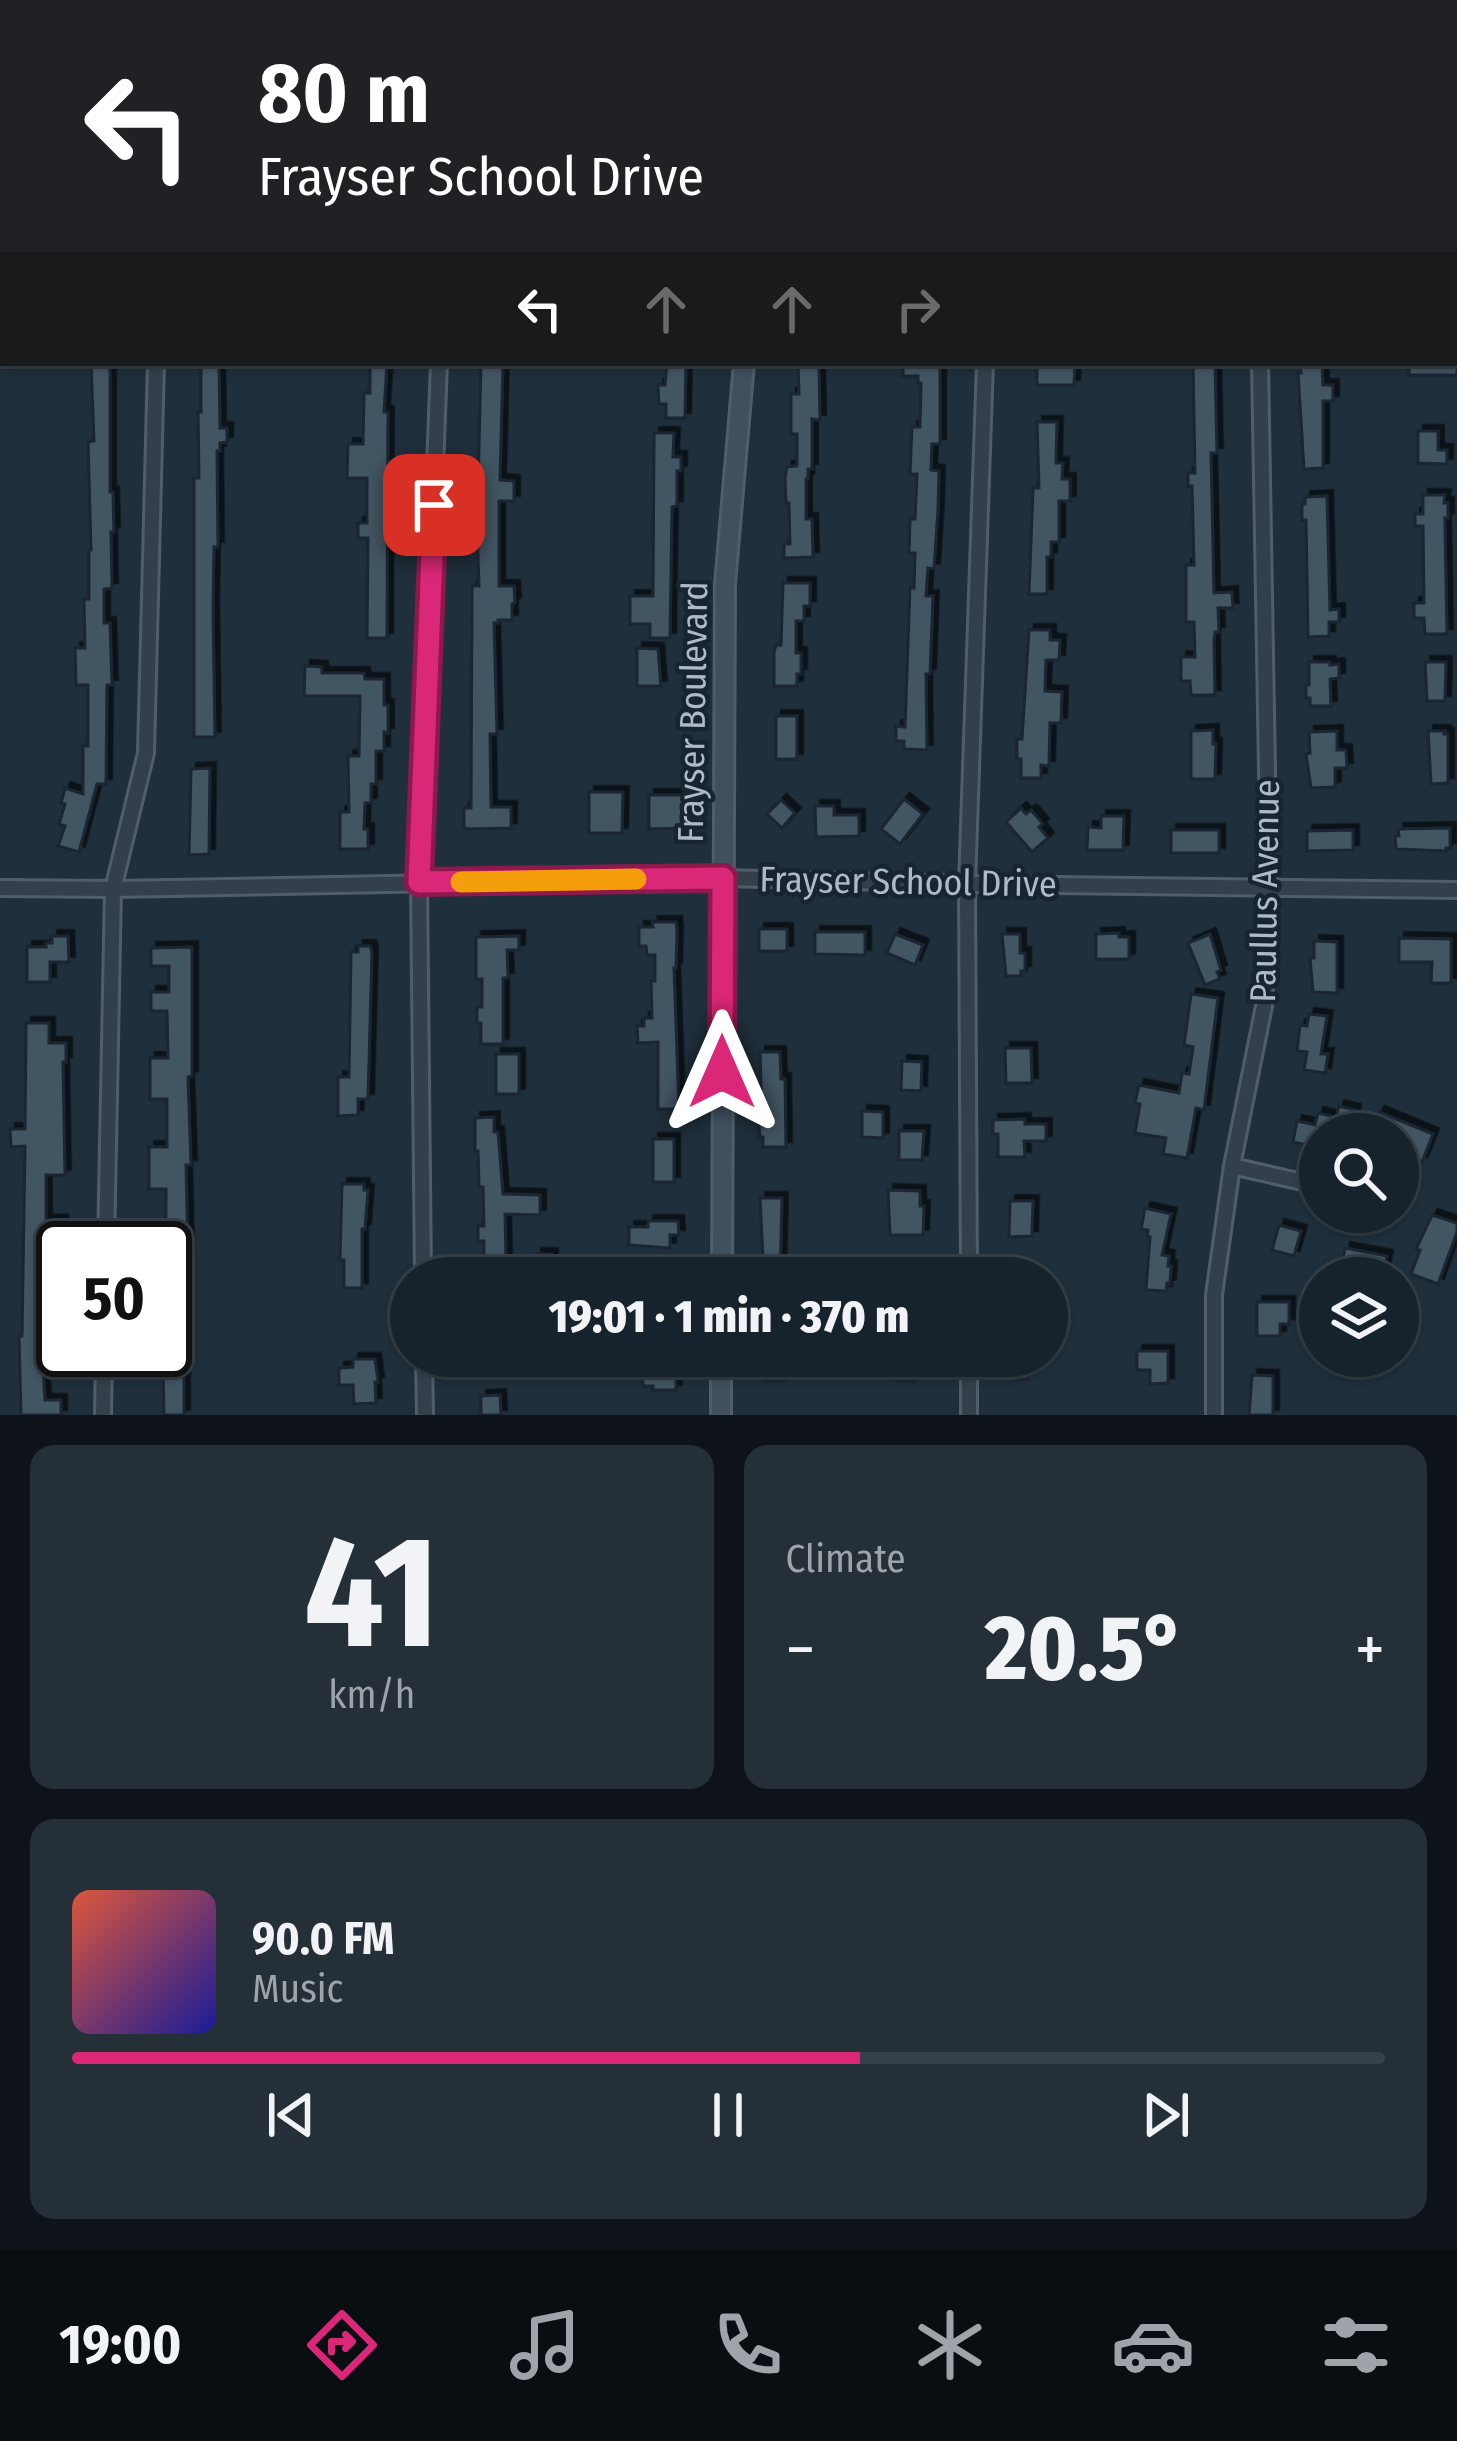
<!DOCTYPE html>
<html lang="en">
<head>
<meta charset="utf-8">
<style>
  :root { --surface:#17232c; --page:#242f38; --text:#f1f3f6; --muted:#9ea4a9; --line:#364048; --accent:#db2777 }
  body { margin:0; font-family:"Fira Sans Condensed",sans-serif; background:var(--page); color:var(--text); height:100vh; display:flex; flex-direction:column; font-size:45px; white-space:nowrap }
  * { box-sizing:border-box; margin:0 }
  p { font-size:39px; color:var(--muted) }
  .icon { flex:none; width:66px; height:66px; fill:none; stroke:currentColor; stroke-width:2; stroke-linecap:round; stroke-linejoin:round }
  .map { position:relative; height:1415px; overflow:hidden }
  .sheet { display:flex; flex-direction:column; gap:30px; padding:30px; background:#0d1318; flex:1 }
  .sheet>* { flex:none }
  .banner { position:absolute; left:0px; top:0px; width:1458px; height:366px; box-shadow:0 3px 9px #0004,0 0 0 3px var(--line); background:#202124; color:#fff; overflow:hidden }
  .tools { position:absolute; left:1299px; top:1113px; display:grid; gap:24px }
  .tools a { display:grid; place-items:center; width:120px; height:120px; border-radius:50%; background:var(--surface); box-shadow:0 3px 9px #0004,0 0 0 3px var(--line); font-size:60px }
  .speed { position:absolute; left:36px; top:1221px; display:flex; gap:24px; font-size:60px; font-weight:700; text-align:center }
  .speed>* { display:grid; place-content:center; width:156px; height:156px; border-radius:50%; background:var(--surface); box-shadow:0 3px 9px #0004,0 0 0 3px var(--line); line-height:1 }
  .speed .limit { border:6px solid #111; border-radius:18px; background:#fff; color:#111 }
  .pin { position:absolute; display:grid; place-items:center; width:102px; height:102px; color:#fff; margin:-51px; border-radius:24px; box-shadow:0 6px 18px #0006 }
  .me { position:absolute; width:132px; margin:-66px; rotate:0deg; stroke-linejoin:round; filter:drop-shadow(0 0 9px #0008) }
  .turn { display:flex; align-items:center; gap:42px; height:252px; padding:0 60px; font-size:54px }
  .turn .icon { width:156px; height:156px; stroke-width:2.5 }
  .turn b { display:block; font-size:84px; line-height:102px }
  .lanes { display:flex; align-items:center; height:114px; padding:0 60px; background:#0003; justify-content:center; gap:60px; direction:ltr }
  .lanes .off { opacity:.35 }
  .big { font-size:90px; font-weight:800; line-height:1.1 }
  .sheet .card { flex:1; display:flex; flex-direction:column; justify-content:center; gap:18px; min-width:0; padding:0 42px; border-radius:24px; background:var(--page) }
  .sheet .dial { align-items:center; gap:0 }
  .dial b { font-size:156px; line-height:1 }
  .song { display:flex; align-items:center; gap:36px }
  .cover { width:144px; height:144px; border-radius:18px; background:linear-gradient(135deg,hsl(10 70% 55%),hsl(240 70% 35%)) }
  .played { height:12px; border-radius:6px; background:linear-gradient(90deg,var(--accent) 60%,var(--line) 60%) }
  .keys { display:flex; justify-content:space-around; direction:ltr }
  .heat { display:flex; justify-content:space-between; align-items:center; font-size:66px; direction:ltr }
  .sheet .tiles { flex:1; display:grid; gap:30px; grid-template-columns:1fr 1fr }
  .card:last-child { grid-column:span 2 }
  .trip { position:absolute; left:390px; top:1257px; width:678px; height:120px; border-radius:60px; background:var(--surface); box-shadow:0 3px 9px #0004,0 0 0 3px var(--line); font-weight:800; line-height:120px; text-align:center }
  .tabs { display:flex; height:192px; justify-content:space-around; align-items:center; background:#090e12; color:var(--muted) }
  .tabs .icon { width:84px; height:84px }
  .tabs .current { color:var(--accent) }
  .tabs b { font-size:54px; color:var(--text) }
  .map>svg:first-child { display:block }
</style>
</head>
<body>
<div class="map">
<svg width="1457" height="1415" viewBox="0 0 1457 1415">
  <defs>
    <filter id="shadow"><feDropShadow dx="5.5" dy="-5.5" stdDeviation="0" flood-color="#0009"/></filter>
  </defs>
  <rect width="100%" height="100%" fill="#1f2f3b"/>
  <!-- building -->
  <g fill="#425463" stroke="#1a2732" stroke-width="3" filter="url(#shadow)">
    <path d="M91,363H110V492H113L114,532H111L112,588L104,589V623H110L112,685H107L106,784H97L79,852L58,846L65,826L59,824L65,804L61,803L65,788L83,794V746H88V685H76L75,648H85L84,599H89V550H91L88,442L94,441Z"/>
    <path d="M201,363H219L220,428H227V442L220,443V451H217L218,547H214L213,609L215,737H194V478H199L198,412H201Z"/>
    <path d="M370,363H387L384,412H388L387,638H367L368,538H358V523H367V478H347L348,444H363L364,393H370Z"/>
    <path d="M481,363H503L500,480L514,481V501H499V586H514L515,603L512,604V620H498V623H494L497,734H490L491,807H511V828L469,829L464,828V808H471L472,586H479L477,527Z"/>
    <path d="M667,363H686L685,418H666V404H659L658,385H665Z"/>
    <path d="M798,363H819L820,420L812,419V469H808V479H806V519H812L813,557L784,558V544H790L789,503H786L785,477L787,467L797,466V434H791V394H799Z"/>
    <path d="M903,363H940V444H932L931,470L939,471L938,509L934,569L928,568L926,596H933L930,674H926L927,750L904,749V741H896V726L905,727L910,587L914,588L915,553H909L910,519H915L917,474H910L912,427H920L921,383H918V376H903Z"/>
    <path d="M1037,363L1075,366L1074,385H1037Z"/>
    <path d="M1193,363H1215L1217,453H1211L1214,593L1232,592L1233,608H1218L1219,632H1215L1214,642L1215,695H1191L1190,681H1181V657H1195L1194,622H1186V565H1194L1192,486H1188V473H1195Z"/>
    <path d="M1322,363L1323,385H1333V401H1323V468L1304,469L1298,373H1301L1300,364Z"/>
    <rect x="1409" y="363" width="48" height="12"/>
    <path d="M1037,422H1057L1056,463H1063L1062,479H1070V501H1059V542H1051V557H1047V594H1029L1033,488H1039Z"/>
    <path d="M1418,431H1438V450H1447V464L1418,463Z"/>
    <path d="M654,433H674L673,457H681V471H677V506L672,507L670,638H650V624H630V596H653Z"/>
    <path d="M1423,495H1445L1444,503H1448V518H1445V526L1447,634H1425L1424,618H1414V603H1424L1423,526H1415V514H1423Z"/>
    <path d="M1327,496L1330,610L1339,609V622H1329V636L1308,637L1306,520H1302V504H1305V497Z"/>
    <path d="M783,583H810V606H804V621H796V653H801V674H797V686H774V652L776,645H781Z"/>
    <path d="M1029,630H1050V640H1060L1059,660H1046L1045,691L1062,692L1061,723H1050L1049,766L1041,765V778H1021V759H1017V739H1022Z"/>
    <path d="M637,648L658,649L661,686H637Z"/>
    <path d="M1309,662H1330V665L1339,664V678L1330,679L1331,706H1310V698H1306V685H1309Z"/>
    <path d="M1425,662H1446L1445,701H1427Z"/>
    <path d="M305,666L322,667V673H364L365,679H384V705H388V733L384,732V751H376V784H371V803H365L364,829H368V849H340V812H349L348,756H359L360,696H304Z"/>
    <rect x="776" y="716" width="21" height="43"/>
    <path d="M1213,730V744H1216L1215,779H1191V731Z"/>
    <path d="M1337,731V750H1346L1347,768H1335V787L1311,788L1306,754L1310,753L1309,732Z"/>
    <path d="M1428,731H1445L1444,734H1448V783L1431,784Z"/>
    <path d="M210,768L209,854L189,855L191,769Z"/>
    <path d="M589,792H623L622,833H589Z"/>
    <path d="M649,795H688V828L649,829Z"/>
    <path d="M904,799L923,814L900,844L881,829Z"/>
    <path d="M781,800L795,813L782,828L767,814Z"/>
    <path d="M815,806H834V815H859V836L816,837Z"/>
    <path d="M1021,808L1026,814L1031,810L1043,824L1039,827L1048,838L1032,852L1006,822Z"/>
    <path d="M1101,816H1124L1123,850H1087L1088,827L1101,828Z"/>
    <path d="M1450,828V848H1446V851L1396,849L1395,836H1399L1398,829Z"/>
    <rect x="1171" y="830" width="48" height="23"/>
    <path d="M1353,830V850L1307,851V831Z"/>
    <path d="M652,922H676L677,931L676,968H674L679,1109H658V1042L638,1043L637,1026H644V1018H652L651,981H655V955H647L646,946H639V927H653Z"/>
    <rect x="759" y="929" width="28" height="22"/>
    <path d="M815,932H865V955L815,954Z"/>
    <path d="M1119,933V937H1129V959H1096V934Z"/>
    <path d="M895,934L923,945L915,965L887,953Z"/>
    <path d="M1002,934H1020V953H1025V971H1021V976H1006Z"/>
    <path d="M1210,934L1221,970L1217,972L1220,979L1205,985L1188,943Z"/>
    <path d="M52,936H68L69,962H50V982H27V947H46V943H52Z"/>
    <path d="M519,936V950H507L508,978H503V1044H481V1023H477V1007H482V979H476V937Z"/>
    <path d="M1399,938L1451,939V983H1431L1432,962H1399Z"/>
    <path d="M1314,941L1337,942V993L1313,992L1310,958H1314Z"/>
    <path d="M358,946H370L372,952L368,1099H358V1115L338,1116V1077H349L351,952H358Z"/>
    <path d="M192,947V1076L188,1077L191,1165H186L188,1254H184V1415H164L163,1366H147V1350H165L166,1189H149V1147H167V1099H150V1058H168L167,1011H151V992H169V966H151V948Z"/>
    <path d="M1191,994L1218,998L1204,1110L1196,1108L1187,1158L1163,1154L1166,1138L1135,1133L1140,1104L1135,1103L1139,1085L1179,1093L1182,1073L1189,1074L1193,1047L1184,1045Z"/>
    <path d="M1309,1014L1327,1016L1321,1054H1328L1325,1073L1304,1070L1307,1052L1297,1051L1300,1025L1307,1026Z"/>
    <path d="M26,1023H49V1043H66V1062H63L65,1175H46V1221L62,1220L63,1263H45L46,1310H63V1329H56L57,1352H42L45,1400H61V1415H21L19,1336H22L25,1146L11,1147L10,1129H25Z"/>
    <path d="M1005,1048H1031L1032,1083H1006Z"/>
    <path d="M760,1052H780L781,1079H785L786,1147H763V1137H760L757,1107H759L761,1088Z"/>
    <rect x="496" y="1054" width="23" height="40"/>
    <path d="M902,1061L922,1062L921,1091L901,1090Z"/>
    <path d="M1339,1106L1355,1110L1350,1134H1320V1148L1293,1142L1297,1121L1315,1125L1318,1113L1336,1117Z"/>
    <path d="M862,1111L883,1112V1138L862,1137Z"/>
    <path d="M1379,1112L1433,1134L1422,1162L1398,1152V1134H1370Z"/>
    <path d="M494,1117V1132H498L503,1194L540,1195V1215L505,1214L506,1261L484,1262V1241H478V1226H484L483,1187H479L478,1151H475V1118Z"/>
    <path d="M1025,1119V1124H1046V1141H1024L1025,1157H998V1134H993V1120Z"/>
    <path d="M899,1131H924L922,1160H899Z"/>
    <rect x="653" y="1139" width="21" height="43"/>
    <path d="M342,1184H364V1190H368L365,1229H362V1288H344V1260H340Z"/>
    <path d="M888,1190L920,1191V1206H924L923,1235H890Z"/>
    <path d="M760,1198H782L780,1278H764Z"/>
    <path d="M1010,1201H1033L1032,1236L1009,1237Z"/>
    <path d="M1145,1208L1171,1214L1162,1255L1169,1256L1168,1266H1171L1170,1284L1167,1283L1166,1291L1146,1290L1150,1237L1147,1236L1148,1230L1141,1229Z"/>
    <path d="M1432,1215L1457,1223V1232L1438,1284L1411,1274L1420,1250L1416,1249Z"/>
    <path d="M648,1221H678L679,1235H670V1248L629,1245V1227H648Z"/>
    <path d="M1279,1225L1301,1231L1294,1256L1272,1250Z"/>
    <path d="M1345,1248L1387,1256L1383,1276L1341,1268Z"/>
    <path d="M536,1254H552V1273L537,1274Z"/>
    <path d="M1257,1302H1289V1324H1280V1336H1257Z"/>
    <path d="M1137,1351H1168V1383L1150,1384V1370H1137Z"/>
    <path d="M478,1356H500V1370L479,1371Z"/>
    <rect x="764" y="1356" width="21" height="25"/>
    <path d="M897,1356H918V1374H916L915,1381H897Z"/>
    <path d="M1006,1356H1027L1028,1379L1013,1380L1012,1373H1007Z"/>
    <path d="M642,1357H676V1390H653V1386H643Z"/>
    <path d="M353,1359H375L378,1382H375L376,1403L354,1404L353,1385H339V1368L353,1367Z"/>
    <path d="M1252,1375L1273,1376V1415H1249Z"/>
    <path d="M500,1395L501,1415H481V1396Z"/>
  </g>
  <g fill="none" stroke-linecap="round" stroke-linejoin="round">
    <defs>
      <g id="service">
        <path d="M320,0V3"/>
        <path d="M534,0H537"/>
        <path d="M78,3V0"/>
        <path d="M246,3V0"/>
        <path d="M969,3L970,0"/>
      </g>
      <g id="minor">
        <path d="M172,3V0"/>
        <path d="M1455,68H1457"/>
        <path d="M0,888L113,889L723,878L967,884L1457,890"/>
        <path d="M1232,1166L1320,1186"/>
        <path d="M106,1248L113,889L146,753L156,363"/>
        <path d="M423,1278L419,882L439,363"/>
        <path d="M969,1278L967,884L985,363"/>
        <path d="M424,1356L425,1415"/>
        <path d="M969,1356V1415"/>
        <path d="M103,1415L104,1350"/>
        <path d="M1214,1415V1295L1232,1166L1264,1006L1269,886L1260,363"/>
      </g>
      <g id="secondary">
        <path d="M765,3V0"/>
        <path d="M722,1278L725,584L744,363"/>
        <path d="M721,1415V1356"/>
      </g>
    </defs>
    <!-- service casing -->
    <use href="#service" stroke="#505e69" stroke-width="12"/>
    <!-- minor casing -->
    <use href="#minor" stroke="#505e69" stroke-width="20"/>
    <!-- secondary casing -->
    <use href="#secondary" stroke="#505e69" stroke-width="24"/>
    <!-- service -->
    <use href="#service" stroke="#33404b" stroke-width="6"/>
    <!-- minor -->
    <use href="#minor" stroke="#33404b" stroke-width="14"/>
    <!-- secondary -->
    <use href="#secondary" stroke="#40505f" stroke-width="18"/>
  </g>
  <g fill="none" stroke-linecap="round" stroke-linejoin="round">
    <defs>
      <path id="route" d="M434,505L419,882L723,878L722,1072"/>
    </defs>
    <!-- route casing -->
    <use href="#route" stroke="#8e194d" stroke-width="30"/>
    <!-- route -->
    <use href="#route" stroke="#db2777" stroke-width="21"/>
    <!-- slow -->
    <path stroke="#f59e0b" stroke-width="21" d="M461,882L636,879"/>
  </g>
  <g text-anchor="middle" stroke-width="9" stroke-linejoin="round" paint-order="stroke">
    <!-- street labels -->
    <g font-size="36" fill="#adbbc8" stroke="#182530">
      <text transform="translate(692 712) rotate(-89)" y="13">Frayser Boulevard</text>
      <text transform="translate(908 881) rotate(1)" y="13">Frayser School Drive</text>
      <text transform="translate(1264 891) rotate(-89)" y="13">Paullus Avenue</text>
    </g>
  </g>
</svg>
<div class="tools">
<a><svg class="icon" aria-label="search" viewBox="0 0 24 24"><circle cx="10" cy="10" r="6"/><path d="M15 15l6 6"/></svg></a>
<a><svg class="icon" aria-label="layers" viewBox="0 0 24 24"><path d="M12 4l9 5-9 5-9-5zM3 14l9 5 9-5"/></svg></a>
</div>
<div class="speed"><div class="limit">50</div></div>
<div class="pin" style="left:434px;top:505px;background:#d93025"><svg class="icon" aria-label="arrive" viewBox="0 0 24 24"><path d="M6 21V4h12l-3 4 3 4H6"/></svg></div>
<svg class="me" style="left:722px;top:1072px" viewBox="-20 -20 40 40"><path d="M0-17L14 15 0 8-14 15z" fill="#db2777" stroke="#fff" stroke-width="4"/></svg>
<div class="trip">19:01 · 1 min · 370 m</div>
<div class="banner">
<div class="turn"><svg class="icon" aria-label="left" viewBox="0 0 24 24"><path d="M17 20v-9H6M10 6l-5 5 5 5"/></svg><div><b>80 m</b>Frayser School Drive</div></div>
<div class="lanes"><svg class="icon" aria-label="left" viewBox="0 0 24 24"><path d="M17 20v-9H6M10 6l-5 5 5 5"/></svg><svg class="icon off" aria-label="ahead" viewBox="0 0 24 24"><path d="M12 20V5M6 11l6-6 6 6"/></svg><svg class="icon off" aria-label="ahead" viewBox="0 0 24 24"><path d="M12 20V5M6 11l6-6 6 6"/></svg><svg class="icon off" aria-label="right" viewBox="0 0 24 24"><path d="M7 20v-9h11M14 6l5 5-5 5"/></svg></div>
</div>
</div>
<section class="sheet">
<div class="tiles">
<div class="card dial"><b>41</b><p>km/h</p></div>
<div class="card"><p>Climate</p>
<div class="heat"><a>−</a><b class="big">20.5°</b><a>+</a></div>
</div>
<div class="card">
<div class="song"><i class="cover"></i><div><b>90.0 FM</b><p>Music</p></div></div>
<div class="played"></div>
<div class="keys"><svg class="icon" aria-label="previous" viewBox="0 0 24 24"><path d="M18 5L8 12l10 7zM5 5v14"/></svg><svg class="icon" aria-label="pause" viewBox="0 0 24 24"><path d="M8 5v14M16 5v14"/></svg><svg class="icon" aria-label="next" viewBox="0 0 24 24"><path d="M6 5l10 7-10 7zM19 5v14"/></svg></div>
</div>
</div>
</section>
<nav class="tabs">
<b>19:00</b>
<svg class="icon current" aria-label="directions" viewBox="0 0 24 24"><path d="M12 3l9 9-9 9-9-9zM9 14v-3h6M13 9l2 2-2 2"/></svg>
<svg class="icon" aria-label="music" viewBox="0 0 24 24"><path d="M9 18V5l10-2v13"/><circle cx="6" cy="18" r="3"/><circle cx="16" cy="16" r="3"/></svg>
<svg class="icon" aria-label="phone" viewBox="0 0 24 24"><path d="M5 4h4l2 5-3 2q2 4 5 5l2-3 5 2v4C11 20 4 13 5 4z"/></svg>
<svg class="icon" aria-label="climate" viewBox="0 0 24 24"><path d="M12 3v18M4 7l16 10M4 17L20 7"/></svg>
<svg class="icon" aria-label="car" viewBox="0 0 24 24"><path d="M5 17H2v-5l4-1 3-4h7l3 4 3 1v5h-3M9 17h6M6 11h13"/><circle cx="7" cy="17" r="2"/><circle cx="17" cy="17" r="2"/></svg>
<svg class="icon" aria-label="filters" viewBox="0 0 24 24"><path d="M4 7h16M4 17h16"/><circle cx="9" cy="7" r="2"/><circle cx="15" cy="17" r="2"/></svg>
</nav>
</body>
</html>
